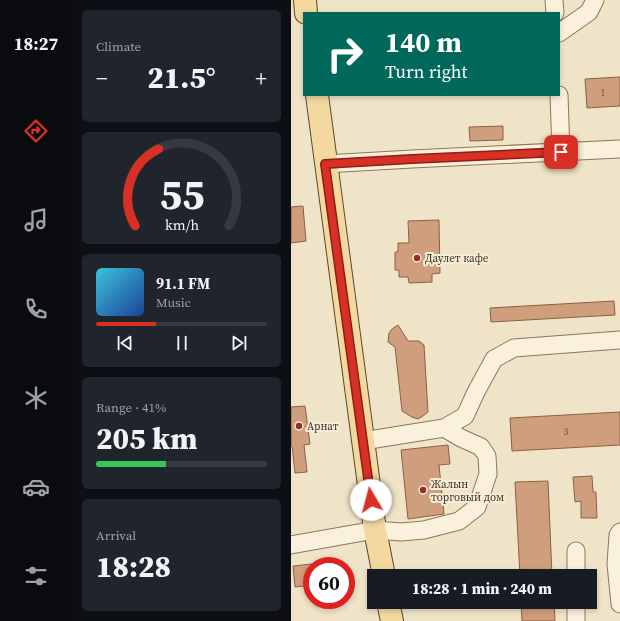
<!DOCTYPE html>
<html lang="en">
<head>
<meta charset="utf-8">
<style>
  :root { --surface:#171b24; --page:#20242c; --text:#f1f3f6; --muted:#9ea1a6; --line:#363941; --accent:#d93025 }
  body { margin:0; font-family:"Source Serif 4",serif; background:var(--page); color:var(--text); height:100vh; display:flex; flex-direction:column; font-size:15px; white-space:nowrap }
  * { box-sizing:border-box; margin:0 }
  p { font-size:13px; color:var(--muted) }
  .icon { flex:none; width:22px; height:22px; fill:none; stroke:currentColor; stroke-width:2; stroke-linecap:round; stroke-linejoin:round }
  .map { position:relative; flex:1; overflow:hidden }
  .drawer { display:flex; flex-direction:column; gap:10px; padding:10px; background:#0d0f14; width:219px }
  .drawer>* { flex:none }
  .banner { position:absolute; left:12px; top:12px; width:257px; height:84px; border-radius:0px; box-shadow:0 2px 6px #0003; background:#00695c; color:#fff; overflow:hidden }
  .speed { position:absolute; left:12px; top:557px; display:flex; gap:8px; font-size:20px; font-weight:700; text-align:center }
  .speed>* { display:grid; place-content:center; width:52px; height:52px; border-radius:50%; background:var(--surface); box-shadow:0 2px 6px #0003; line-height:1 }
  .speed .limit { border:6px solid #d22; background:#fff; color:#111 }
  .pin { position:absolute; display:grid; place-items:center; width:34px; height:34px; color:#fff; margin:-17px; border-radius:8px; box-shadow:0 2px 6px #0006 }
  .me { position:absolute; width:44px; margin:-22px; rotate:352deg; stroke-linejoin:round; filter:drop-shadow(0 0 3px #0008) }
  .turn { display:flex; align-items:center; gap:14px; height:84px; padding:0 16px; font-size:18px }
  .turn .icon { width:52px; height:52px; stroke-width:2.5 }
  .turn b { display:block; font-size:28px; line-height:34px }
  .big { font-size:30px; font-weight:800; line-height:1.1 }
  .drawer .widget { flex:1; display:flex; flex-direction:column; justify-content:center; gap:6px; min-width:0; padding:0 14px; border-radius:6px; background:var(--page) }
  .drawer .dial { align-items:center; gap:0 }
  .dial svg { height:104px; overflow:visible; fill:none; stroke:var(--line); stroke-width:7; stroke-linecap:round; text-anchor:middle }
  .dial text { fill:var(--text); stroke:none }
  .song { display:flex; align-items:center; gap:12px }
  .cover { width:48px; height:48px; border-radius:6px; background:linear-gradient(135deg,hsl(190 70% 55%),hsl(220 70% 35%)) }
  .played { height:4px; border-radius:2px; background:linear-gradient(90deg,var(--accent) 35%,var(--line) 35%) }
  .keys { display:flex; justify-content:space-around; direction:ltr }
  .heat { display:flex; justify-content:space-between; align-items:center; font-size:22px; direction:ltr }
  .charge { height:6px; border-radius:3px; background:linear-gradient(90deg,#34c759 41%,var(--line) 0) }
  .trip { position:absolute; left:76px; top:569px; width:230px; height:40px; border-radius:0px; background:var(--surface); box-shadow:0 2px 6px #0003; font-weight:800; line-height:40px; text-align:center }
  main { display:flex; flex:1; min-height:0 }
  .dock { display:flex; flex-direction:column; width:72px; justify-content:space-around; align-items:center; background:#090b0e; color:var(--muted) }
  .dock .icon { width:28px; height:28px }
  .dock .on { color:var(--accent) }
  .dock b { font-size:18px; color:var(--text) }
  .map>svg:first-child { display:block }
</style>
</head>
<body>
<main>
<nav class="dock">
<b>18:27</b>
<svg class="icon on" aria-label="directions" viewBox="0 0 24 24"><path d="M12 3l9 9-9 9-9-9zM9 14v-3h6M13 9l2 2-2 2"/></svg>
<svg class="icon" aria-label="music" viewBox="0 0 24 24"><path d="M9 18V5l10-2v13"/><circle cx="6" cy="18" r="3"/><circle cx="16" cy="16" r="3"/></svg>
<svg class="icon" aria-label="phone" viewBox="0 0 24 24"><path d="M5 4h4l2 5-3 2q2 4 5 5l2-3 5 2v4C11 20 4 13 5 4z"/></svg>
<svg class="icon" aria-label="climate" viewBox="0 0 24 24"><path d="M12 3v18M4 7l16 10M4 17L20 7"/></svg>
<svg class="icon" aria-label="car" viewBox="0 0 24 24"><path d="M5 17H2v-5l4-1 3-4h7l3 4 3 1v5h-3M9 17h6M6 11h13"/><circle cx="7" cy="17" r="2"/><circle cx="17" cy="17" r="2"/></svg>
<svg class="icon" aria-label="filters" viewBox="0 0 24 24"><path d="M4 7h16M4 17h16"/><circle cx="9" cy="7" r="2"/><circle cx="15" cy="17" r="2"/></svg>
</nav>
<section class="drawer">
<div class="widget"><p>Climate</p>
<div class="heat"><a>−</a><b class="big">21.5°</b><a>+</a></div>
</div>
<div class="widget dial"><svg viewBox="0 0 100 80">
<path d="M14 69A42 42 0 1 1 86 69"/>
<path d="M14 69A42 42 0 0 1 32 10" stroke="#d93025"/>
<text x="50" y="56" font-size="32" font-weight="700">55</text>
<text x="50" y="72" font-size="11">km/h</text>
</svg></div>
<div class="widget">
<div class="song"><i class="cover"></i><div><b>91.1 FM</b><p>Music</p></div></div>
<div class="played"></div>
<div class="keys"><svg class="icon" aria-label="previous" viewBox="0 0 24 24"><path d="M18 5L8 12l10 7zM5 5v14"/></svg><svg class="icon" aria-label="pause" viewBox="0 0 24 24"><path d="M8 5v14M16 5v14"/></svg><svg class="icon" aria-label="next" viewBox="0 0 24 24"><path d="M6 5l10 7-10 7zM19 5v14"/></svg></div>
</div>
<div class="widget"><p>Range · 41%</p><b class="big">205 km</b><div class="charge"></div></div>
<div class="widget"><p>Arrival</p><b class="big">18:28</b></div>
</section>
<div class="map">
<svg width="329" height="621" viewBox="0 0 329 621">
  <rect width="100%" height="100%" fill="#f0e4c8"/>
  <!-- building -->
  <g fill="#cf9f7d" stroke="#8d5f41">
    <path d="M329,77V106L296,108L294,79Z"/>
    <path d="M212,126V140L179,141L178,127Z"/>
    <path d="M12,206L15,241L0,243V207Z"/>
    <path d="M148,220L149,273L141,274V282L118,283L117,277H108V270H104V252H107V243H118L117,221Z"/>
    <path d="M323,301L324,315L200,322L199,308Z"/>
    <path d="M107,325L117,341H128L133,345L137,412L132,416L127,419L121,417L111,411L104,347L97,342L98,333L101,329Z"/>
    <path d="M14,406L19,444L13,445L16,472L4,473L1,446H0V407Z"/>
    <path d="M329,412V445L221,451L219,418Z"/>
    <path d="M157,445L159,464L148,465L153,514L117,519L110,450Z"/>
    <path d="M301,476L302,492H305L306,518H290V501L284,502L282,477Z"/>
    <path d="M257,481L261,576H229L224,482Z"/>
    <path d="M21,564V585L4,587L2,566Z"/>
    <path d="M230,602H263L264,621H231Z"/>
  </g>
  <g fill="none" stroke-linecap="round" stroke-linejoin="round">
    <defs>
      <g id="street">
        <path d="M263,0L264,13"/>
        <path d="M268,33L298,12L304,0"/>
        <path d="M268,95L270,152"/>
        <path d="M34,164L121,159L329,149"/>
        <path d="M72,441L153,428L174,416L185,392L203,359L223,348L329,340"/>
        <path d="M329,532L327,535L325,564L329,604"/>
        <path d="M0,545L84,530L110,532L133,530L168,521L186,507L197,474L196,456L190,447L170,438L153,428"/>
        <path d="M285,576V551"/>
        <path d="M285,602V621"/>
      </g>
      <g id="primary">
        <path d="M14,0L15,13"/>
        <path d="M26,95L84,530L93,576"/>
        <path d="M97,602L101,621"/>
      </g>
    </defs>
    <!-- street casing -->
    <use href="#street" stroke="#8d765c" stroke-width="19"/>
    <!-- primary casing -->
    <use href="#primary" stroke="#5b4430" stroke-width="24"/>
    <!-- street -->
    <use href="#street" stroke="#faf1dc" stroke-width="17"/>
    <!-- primary -->
    <use href="#primary" stroke="#f3d9a0" stroke-width="22"/>
  </g>
  <g fill="none" stroke-linecap="round" stroke-linejoin="round">
    <defs>
      <path id="route" d="M80,500L34,164L121,159L270,152"/>
    </defs>
    <!-- route casing -->
    <use href="#route" stroke="#8d1f18" stroke-width="10"/>
    <!-- route -->
    <use href="#route" stroke="#d93025" stroke-width="7"/>
  </g>
  <!-- markers -->
  <g fill="#9e2a2b" stroke="#f7eed8" stroke-width="1.5">
    <circle cx="126" cy="258" r="4"/>
    <circle cx="8" cy="426" r="4"/>
    <circle cx="132" cy="490" r="4"/>
  </g>
  <g text-anchor="middle" stroke-width="4" stroke-linejoin="round" paint-order="stroke">
    <!-- number labels -->
    <g font-size="9" fill="#624a37">
      <text x="312" y="96">1</text>
      <text x="275" y="435">3</text>
    </g>
    <!-- poi labels -->
    <g font-size="11" fill="#3d2e20" stroke="#f7eed8" text-anchor="start">
      <text x="134" y="262">Даулет кафе</text>
      <text x="16" y="430">Арнат</text>
      <text x="140" y="488">Жалын<tspan x="140" dy="13">торговый дом</tspan></text>
    </g>
  </g>
</svg>
<div class="speed"><div class="limit">60</div></div>
<div class="pin" style="left:270px;top:152px;background:#d93025"><svg class="icon" aria-label="arrive" viewBox="0 0 24 24"><path d="M6 21V4h12l-3 4 3 4H6"/></svg></div>
<svg class="me" style="left:80px;top:500px" viewBox="-20 -20 40 40"><circle r="19" fill="#fff"/><path d="M0-13L10 11 0 6-10 11z" fill="#d93025"/></svg>
<div class="trip">18:28 · 1 min · 240 m</div>
<div class="banner">
<div class="turn"><svg class="icon" aria-label="right" viewBox="0 0 24 24"><path d="M7 20v-9h11M14 6l5 5-5 5"/></svg><div><b>140 m</b>Turn right</div></div>
</div>
</div>
</main>
</body>
</html>
